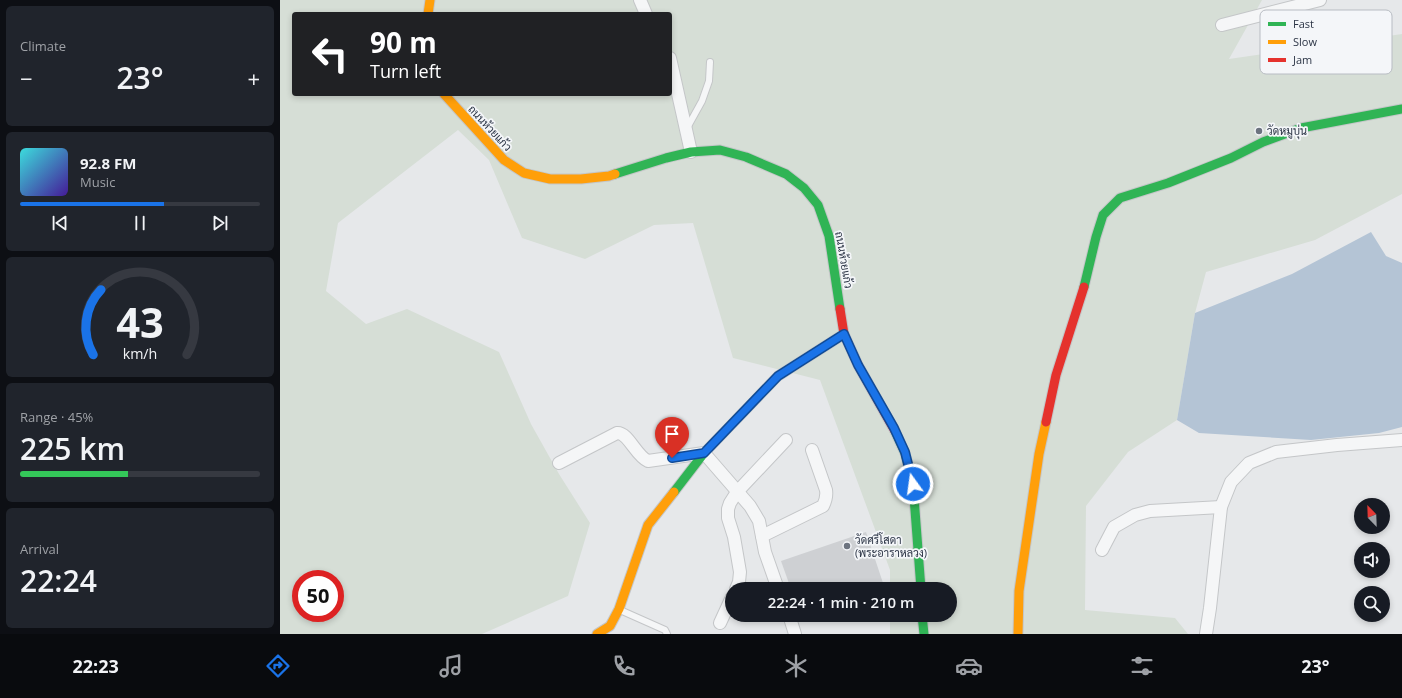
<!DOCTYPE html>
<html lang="en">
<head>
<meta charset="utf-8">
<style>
  :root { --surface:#171b24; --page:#20242c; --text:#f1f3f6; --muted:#9ea1a6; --line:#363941; --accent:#1a73e8 }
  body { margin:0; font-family:"Open Sans",Sarabun,sans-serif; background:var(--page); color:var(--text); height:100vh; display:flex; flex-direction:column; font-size:15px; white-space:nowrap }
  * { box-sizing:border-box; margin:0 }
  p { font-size:13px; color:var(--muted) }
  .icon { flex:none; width:22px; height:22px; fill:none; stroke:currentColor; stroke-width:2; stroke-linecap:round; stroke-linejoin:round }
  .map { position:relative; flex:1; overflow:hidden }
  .sheet { display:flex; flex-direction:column; gap:6px; padding:6px; background:#0d0f14; width:280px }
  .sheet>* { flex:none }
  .top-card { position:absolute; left:12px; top:12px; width:380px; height:84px; border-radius:4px; box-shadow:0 2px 6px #0003; background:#202124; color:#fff; overflow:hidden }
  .needle { width:26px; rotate:337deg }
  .tools { position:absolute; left:1074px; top:498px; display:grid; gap:8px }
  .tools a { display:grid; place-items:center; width:36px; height:36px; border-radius:50%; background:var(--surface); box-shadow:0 2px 6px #0003; font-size:20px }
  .speed { position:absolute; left:12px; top:570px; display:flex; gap:8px; font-size:20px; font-weight:700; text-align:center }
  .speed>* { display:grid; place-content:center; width:52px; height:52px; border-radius:50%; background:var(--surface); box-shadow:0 2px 6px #0003; line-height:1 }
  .speed .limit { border:6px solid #d22; background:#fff; color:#111 }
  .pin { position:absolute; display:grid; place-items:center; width:34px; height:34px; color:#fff; margin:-41px -17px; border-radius:50% 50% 50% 0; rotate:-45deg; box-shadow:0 0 4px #0007 }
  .pin .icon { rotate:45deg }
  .me { position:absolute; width:44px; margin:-22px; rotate:346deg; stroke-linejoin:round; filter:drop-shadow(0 0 3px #0008) }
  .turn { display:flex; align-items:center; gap:14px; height:84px; padding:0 12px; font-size:18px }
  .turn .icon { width:52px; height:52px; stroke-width:2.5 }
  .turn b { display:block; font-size:28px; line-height:34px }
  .big { font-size:30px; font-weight:600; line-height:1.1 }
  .sheet .widget { flex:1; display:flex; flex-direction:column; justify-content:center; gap:6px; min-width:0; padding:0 14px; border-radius:6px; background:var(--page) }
  .sheet .dial { align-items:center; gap:0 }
  .dial svg { height:104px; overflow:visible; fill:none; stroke:var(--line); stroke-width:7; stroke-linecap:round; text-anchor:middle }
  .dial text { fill:var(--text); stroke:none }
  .song { display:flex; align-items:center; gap:12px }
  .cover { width:48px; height:48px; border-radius:6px; background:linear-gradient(135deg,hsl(180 70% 55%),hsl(260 70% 35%)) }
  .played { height:4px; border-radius:2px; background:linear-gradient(90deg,var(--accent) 60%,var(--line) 60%) }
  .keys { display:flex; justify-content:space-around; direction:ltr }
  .heat { display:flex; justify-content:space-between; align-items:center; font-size:22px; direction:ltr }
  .charge { height:6px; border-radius:3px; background:linear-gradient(90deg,#34c759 45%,var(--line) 0) }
  .trip { position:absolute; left:445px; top:582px; width:232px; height:40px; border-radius:20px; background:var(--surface); box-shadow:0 2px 6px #0003; font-weight:600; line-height:40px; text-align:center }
  .menu { display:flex; height:64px; justify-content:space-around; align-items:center; background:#090b0e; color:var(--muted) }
  .menu .icon { width:28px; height:28px }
  .menu .active { color:var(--accent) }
  .menu b { font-size:18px; color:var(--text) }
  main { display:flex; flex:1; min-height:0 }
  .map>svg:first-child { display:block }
</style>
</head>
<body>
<main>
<section class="sheet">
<div class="widget"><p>Climate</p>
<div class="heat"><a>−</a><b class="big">23°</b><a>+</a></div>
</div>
<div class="widget">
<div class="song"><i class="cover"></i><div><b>92.8 FM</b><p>Music</p></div></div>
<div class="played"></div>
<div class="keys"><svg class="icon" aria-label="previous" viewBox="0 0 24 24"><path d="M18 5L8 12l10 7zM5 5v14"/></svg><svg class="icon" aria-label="pause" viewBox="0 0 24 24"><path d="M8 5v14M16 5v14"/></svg><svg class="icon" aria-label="next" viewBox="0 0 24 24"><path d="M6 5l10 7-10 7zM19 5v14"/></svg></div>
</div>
<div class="widget dial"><svg viewBox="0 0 100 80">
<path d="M14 69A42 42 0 1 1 86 69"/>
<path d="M14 69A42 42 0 0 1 20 19" stroke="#1a73e8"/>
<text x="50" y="56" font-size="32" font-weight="700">43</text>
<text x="50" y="72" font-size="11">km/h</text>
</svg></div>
<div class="widget"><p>Range · 45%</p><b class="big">225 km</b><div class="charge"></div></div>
<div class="widget"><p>Arrival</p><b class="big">22:24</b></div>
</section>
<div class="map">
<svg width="1122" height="634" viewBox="0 0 1122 634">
  <rect width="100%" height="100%" fill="#e6e8ea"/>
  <!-- green -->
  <path fill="#d6ded6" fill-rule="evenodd" d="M0,0H982L949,59L1122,34V194L1035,240L926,272L915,313L897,420L848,452L806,506L805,610L895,618L908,634H610V615H670V589H610V570L540,380L453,358L413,223L374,225L305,259L242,238L209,160L178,130L58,223L46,291L86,324L127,309L219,352L251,424L279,474L310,523L288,596L202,634H0ZM14,14H390V94H14ZM21,579H55V613H21Z"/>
  <!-- water -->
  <path fill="#b4c4d5" d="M1091,232L1106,256L1122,263V427L1099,433L1031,440L919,433L897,420L915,313L1012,274Z"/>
  <!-- building -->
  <path fill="#ced0d3" d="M586,532L603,583L585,589H511L501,561Z"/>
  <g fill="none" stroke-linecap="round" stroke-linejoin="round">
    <defs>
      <g id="lane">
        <path d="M407,128L422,101L429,81L430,62"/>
        <path d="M340,610L385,630L387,634"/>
      </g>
      <g id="street">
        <path d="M360,0L366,14"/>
        <path d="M942,25L1040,0"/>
        <path d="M390,58L411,152"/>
        <path d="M279,463L337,433C348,432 356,456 368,461L424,453L470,506L479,521L485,552L498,589"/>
        <path d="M482,536L543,506C546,500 547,496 546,490L532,450"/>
        <path d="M822,550L834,527L855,515L870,511L941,507"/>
        <path d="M456,589L459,582L460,572L454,537L448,518V509L450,503L457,492L506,440"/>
        <path d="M509,615L515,634"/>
        <path d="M440,623L452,597"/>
        <path d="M926,634L930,608L941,507L951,482L969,463L996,452L1057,445L1122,440"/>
      </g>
      <g id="fast">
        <path d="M335,174L386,158L411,152L440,150L466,157L506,174L524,188L538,205L549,236L560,309"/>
        <path d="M804,287L816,237L823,215L840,198L888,183L951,158L983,142L1021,128L1122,109"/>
        <path d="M615,431L625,453L633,484L641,589"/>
        <path d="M394,492L424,453L498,376L564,334"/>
        <path d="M642,615L644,634"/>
      </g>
      <g id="slow">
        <path d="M148,14L150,0"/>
        <path d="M164,94L224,160L244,173L270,179H301L329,176L335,174"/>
        <path d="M317,634L330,626L339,609L368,525L394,492"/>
        <path d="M738,634L739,591L759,454L766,422"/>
      </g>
      <g id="jam">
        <path d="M560,309L564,334L578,365L615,431"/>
        <path d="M766,422L776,375L804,287"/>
      </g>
    </defs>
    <!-- lane casing -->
    <use href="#lane" stroke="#c4c6c8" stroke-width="8"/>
    <!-- street casing -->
    <use href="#street" stroke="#c4c6c8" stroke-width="14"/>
    <!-- fast casing -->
    <use href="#fast" stroke="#c4c6c8" stroke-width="11"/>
    <!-- slow casing -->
    <use href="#slow" stroke="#c4c6c8" stroke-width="11"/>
    <!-- jam casing -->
    <use href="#jam" stroke="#c4c6c8" stroke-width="11"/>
    <!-- lane -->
    <use href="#lane" stroke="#f5f6f7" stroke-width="6"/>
    <!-- street -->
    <use href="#street" stroke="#f5f6f7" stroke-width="12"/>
    <!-- fast -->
    <use href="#fast" stroke="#30b455" stroke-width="9"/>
    <!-- slow -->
    <use href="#slow" stroke="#ff9f0a" stroke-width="9"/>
    <!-- jam -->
    <use href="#jam" stroke="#e5322d" stroke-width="9"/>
  </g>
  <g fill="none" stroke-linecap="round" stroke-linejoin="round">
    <defs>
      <path id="route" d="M392,458L424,453L498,376L564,334L578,365L614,428L625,452L633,484"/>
    </defs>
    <!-- route casing -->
    <use href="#route" stroke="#114b97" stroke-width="10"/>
    <!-- route -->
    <use href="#route" stroke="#1a73e8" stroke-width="7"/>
  </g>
  <!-- markers -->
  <g fill="#6c737f" stroke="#f4f6f9" stroke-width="1.5">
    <circle cx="979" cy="131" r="4"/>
    <circle cx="567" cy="546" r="4"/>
  </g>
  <g text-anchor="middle" stroke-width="3.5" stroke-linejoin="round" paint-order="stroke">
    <!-- street labels -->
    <g font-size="11" fill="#2b3445" stroke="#f4f6f9">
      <text transform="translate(210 128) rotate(47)" y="4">ถนนห้วยแก้ว</text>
      <text transform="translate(564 260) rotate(80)" y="4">ถนนห้วยแก้ว</text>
    </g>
    <!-- poi labels -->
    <g font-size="11" fill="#2b3445" stroke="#f4f6f9" text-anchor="start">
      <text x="987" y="135">วัดหมูบุ่น</text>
      <text x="575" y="544">วัดศรีโสดา<tspan x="575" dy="13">(พระอาราหลวง)</tspan></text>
    </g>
  </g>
  <!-- legend -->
  <rect x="980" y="10" width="132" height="64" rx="6" fill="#f4f6f9" stroke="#b8bcc3" stroke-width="1"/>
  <rect x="988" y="22" width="18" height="4" fill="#30b455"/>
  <rect x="988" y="40" width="18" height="4" fill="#ff9f0a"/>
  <rect x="988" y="58" width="18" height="4" fill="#e5322d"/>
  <g font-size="11" fill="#2b3445">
    <text x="1013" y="28">Fast</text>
    <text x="1013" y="46">Slow</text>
    <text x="1013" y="64">Jam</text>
  </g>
</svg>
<div class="tools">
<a><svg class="needle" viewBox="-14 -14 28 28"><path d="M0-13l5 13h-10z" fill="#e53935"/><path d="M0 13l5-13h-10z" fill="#9ea1a6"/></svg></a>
<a><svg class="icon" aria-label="sound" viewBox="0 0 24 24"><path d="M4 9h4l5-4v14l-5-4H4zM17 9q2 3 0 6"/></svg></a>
<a><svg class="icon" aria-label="search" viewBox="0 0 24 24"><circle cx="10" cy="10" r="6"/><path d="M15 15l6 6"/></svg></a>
</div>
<div class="speed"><div class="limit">50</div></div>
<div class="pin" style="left:392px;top:458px;background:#d93025"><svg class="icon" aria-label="arrive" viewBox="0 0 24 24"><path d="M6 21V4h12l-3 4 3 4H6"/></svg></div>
<svg class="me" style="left:633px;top:484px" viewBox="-20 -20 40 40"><circle r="17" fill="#1a73e8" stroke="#fff" stroke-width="3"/><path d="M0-11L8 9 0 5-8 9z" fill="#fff"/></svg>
<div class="trip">22:24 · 1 min · 210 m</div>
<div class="top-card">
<div class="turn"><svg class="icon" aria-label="left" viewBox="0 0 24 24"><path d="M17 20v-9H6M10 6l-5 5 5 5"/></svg><div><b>90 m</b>Turn left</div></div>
</div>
</div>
</main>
<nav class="menu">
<b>22:23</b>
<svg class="icon active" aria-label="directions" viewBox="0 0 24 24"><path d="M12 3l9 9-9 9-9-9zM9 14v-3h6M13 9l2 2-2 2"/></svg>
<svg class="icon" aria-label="music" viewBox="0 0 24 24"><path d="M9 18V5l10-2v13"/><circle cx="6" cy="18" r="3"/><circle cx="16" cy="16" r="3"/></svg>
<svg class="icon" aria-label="phone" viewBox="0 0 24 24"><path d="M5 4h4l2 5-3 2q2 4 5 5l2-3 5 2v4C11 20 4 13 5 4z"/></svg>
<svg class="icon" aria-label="climate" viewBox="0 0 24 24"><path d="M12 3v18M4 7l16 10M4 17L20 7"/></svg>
<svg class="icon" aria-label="car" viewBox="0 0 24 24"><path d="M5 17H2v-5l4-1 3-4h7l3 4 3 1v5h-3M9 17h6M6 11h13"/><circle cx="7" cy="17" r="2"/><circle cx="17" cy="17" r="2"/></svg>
<svg class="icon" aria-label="filters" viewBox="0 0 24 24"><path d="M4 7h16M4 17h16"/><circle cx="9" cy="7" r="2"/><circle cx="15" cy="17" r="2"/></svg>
<b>23°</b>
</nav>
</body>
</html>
